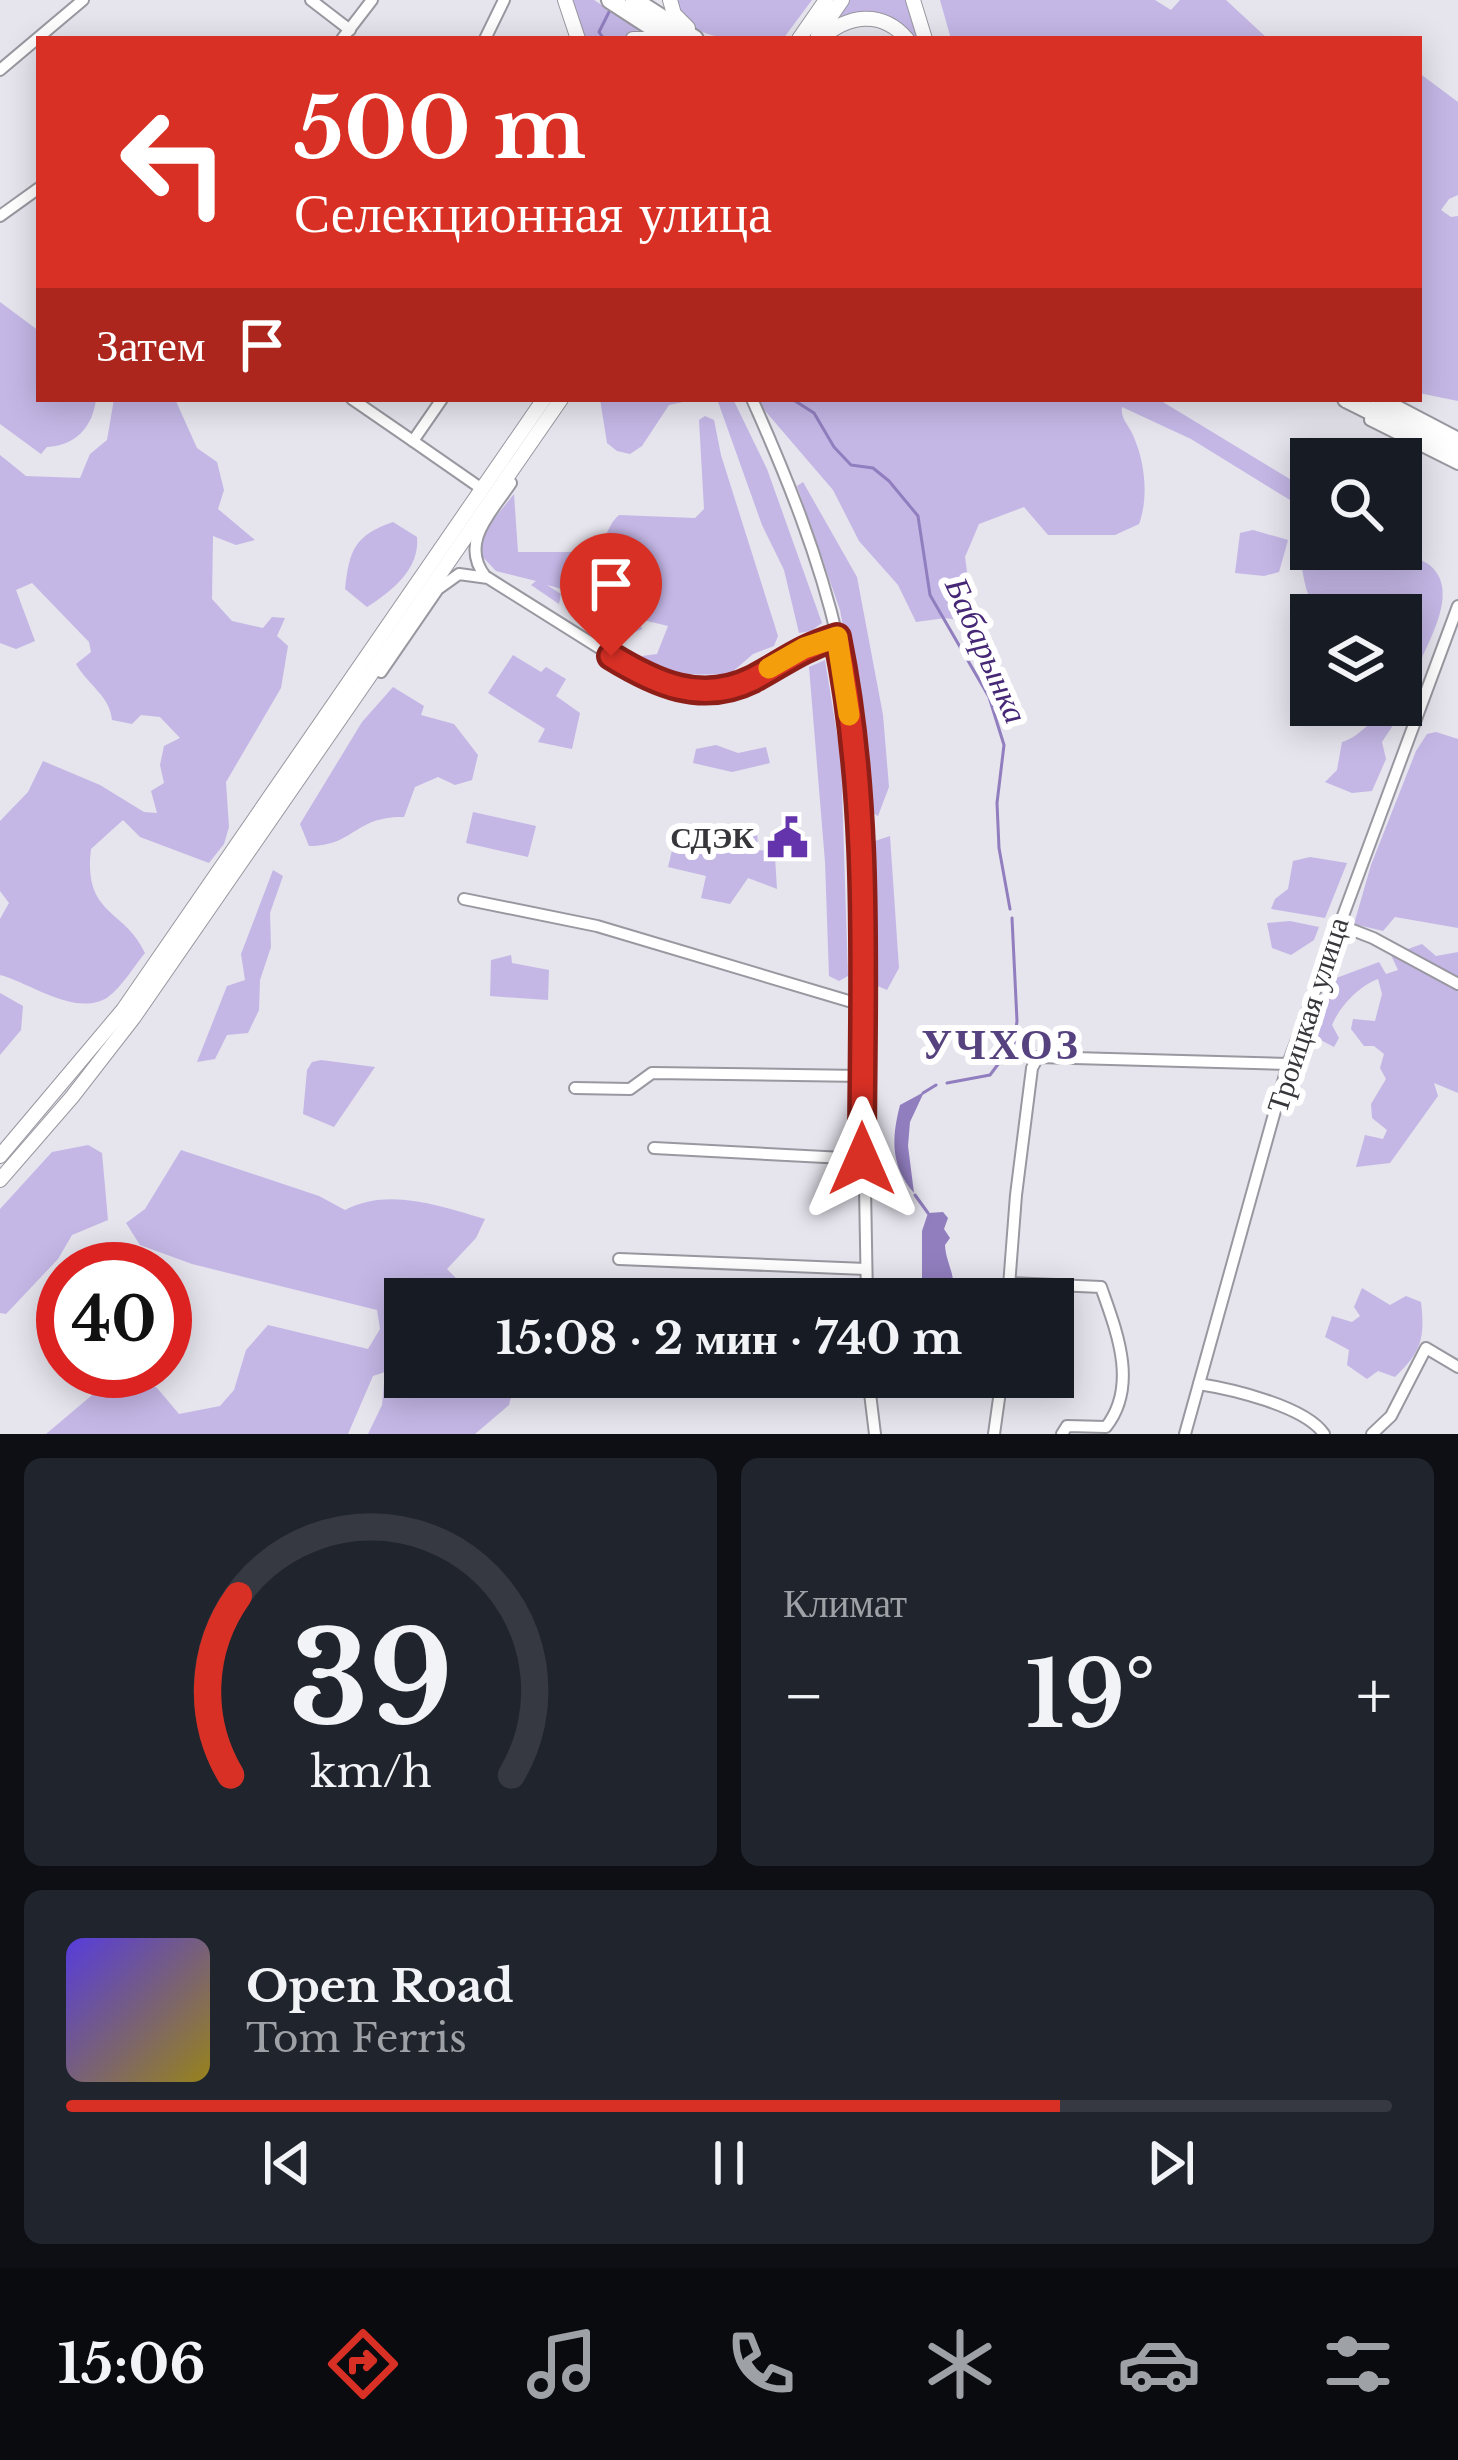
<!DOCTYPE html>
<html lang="ru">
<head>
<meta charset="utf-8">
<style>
  :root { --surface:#171b24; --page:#20242c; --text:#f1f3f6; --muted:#9ea1a6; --line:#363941; --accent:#d93025 }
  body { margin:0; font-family:"Libre Baskerville",serif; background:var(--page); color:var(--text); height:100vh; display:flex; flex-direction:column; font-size:45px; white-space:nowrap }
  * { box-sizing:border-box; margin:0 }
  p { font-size:39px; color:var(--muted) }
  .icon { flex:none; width:66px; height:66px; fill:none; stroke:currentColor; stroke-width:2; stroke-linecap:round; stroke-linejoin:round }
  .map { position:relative; height:1434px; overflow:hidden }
  .side { display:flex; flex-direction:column; gap:24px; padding:24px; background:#0d0f14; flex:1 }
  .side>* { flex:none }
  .guide { position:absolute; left:36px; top:36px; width:1386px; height:366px; border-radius:0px; box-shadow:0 6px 30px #0003; background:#d93025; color:#fff; overflow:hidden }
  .controls { position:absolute; left:1290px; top:438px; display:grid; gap:24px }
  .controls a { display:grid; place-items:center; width:132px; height:132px; border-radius:0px; background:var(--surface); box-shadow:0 6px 30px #0003; font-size:60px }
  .speed { position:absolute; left:36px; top:1242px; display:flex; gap:24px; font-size:60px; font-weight:700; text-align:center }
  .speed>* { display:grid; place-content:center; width:156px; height:156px; border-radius:50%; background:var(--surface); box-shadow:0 6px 30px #0003; line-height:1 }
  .speed .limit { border:18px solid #d22; background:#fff; color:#111 }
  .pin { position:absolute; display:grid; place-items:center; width:102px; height:102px; color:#fff; margin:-123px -51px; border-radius:50% 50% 50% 0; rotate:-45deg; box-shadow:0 0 12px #0007 }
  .pin .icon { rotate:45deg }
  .me { position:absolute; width:132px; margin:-66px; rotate:0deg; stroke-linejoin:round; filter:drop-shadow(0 0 9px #0008) }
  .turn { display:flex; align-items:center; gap:42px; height:252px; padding:0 60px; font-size:54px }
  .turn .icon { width:156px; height:156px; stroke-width:2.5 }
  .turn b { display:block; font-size:84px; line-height:102px }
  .then { display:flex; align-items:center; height:114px; padding:0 60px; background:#0003; gap:24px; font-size:45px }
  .big { font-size:90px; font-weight:700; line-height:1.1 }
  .side .tile { flex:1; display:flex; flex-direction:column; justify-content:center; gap:18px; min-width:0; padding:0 42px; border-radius:18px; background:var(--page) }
  .side .dial { align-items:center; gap:0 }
  .dial svg { height:312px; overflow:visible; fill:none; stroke:var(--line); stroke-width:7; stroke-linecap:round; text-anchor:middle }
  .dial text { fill:var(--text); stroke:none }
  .song { display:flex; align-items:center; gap:36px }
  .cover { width:144px; height:144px; border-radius:18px; background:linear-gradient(135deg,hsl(250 70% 55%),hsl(50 70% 35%)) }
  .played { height:12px; border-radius:6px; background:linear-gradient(90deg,var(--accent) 75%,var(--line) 75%) }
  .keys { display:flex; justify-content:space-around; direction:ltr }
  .heat { display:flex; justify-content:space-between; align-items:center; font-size:66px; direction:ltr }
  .side .tiles { flex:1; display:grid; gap:24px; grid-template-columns:1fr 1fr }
  .tile:last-child { grid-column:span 2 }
  .trip { position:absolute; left:384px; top:1278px; width:690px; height:120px; border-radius:0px; background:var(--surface); box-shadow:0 6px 30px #0003; font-weight:700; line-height:120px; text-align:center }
  .menu { display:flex; height:192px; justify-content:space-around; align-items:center; background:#090b0e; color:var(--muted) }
  .menu .icon { width:84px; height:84px }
  .menu .on { color:var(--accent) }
  .menu b { font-size:54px; color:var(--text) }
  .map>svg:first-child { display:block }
</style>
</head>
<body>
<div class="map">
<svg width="1458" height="1434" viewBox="0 0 1458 1434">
  <rect width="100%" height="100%" fill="#e6e4ed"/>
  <!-- green -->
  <g fill="#c4b7e6">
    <path d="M570,0H594L639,30L619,39H583Z"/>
    <path d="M675,0H812L783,39L765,36L763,39C728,39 688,41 675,0Z"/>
    <path d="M849,0H908L918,39C887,16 879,4 837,18Z"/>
    <path d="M940,0H1155L1171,10L1180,0H1226L1268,39H951Z"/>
    <path d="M1419,73L1458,102V195L1449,199L1441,210L1451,217L1458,216V401L1419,393Z"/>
    <path d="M0,302L39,331V399H96C93,427 75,446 47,447L41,454L0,424Z"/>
    <path d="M114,399H175L197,448L217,462L224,490L218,509L255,540L236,545L213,536L212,599L232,621L263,628L272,617L285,618L277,636L288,646L281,688L226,782L229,827L224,844L209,863L140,837L123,820L91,849C83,916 124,908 145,953C134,966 122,987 108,997C77,1018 31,983 0,975V919L9,903L0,891V821L28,792L43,761L100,785L144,812L157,813L151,791L164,783L160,765L164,746L180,738L160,717L141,715L132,724L112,720C110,696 88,685 76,664L91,652L89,642L32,583L16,590L35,641L16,649L0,643V455L26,476L80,478L90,454L107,440Z"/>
    <path d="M600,399H697L669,405L642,446L630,454L617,451L607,443Z"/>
    <path d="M717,399H733L767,469L822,623L811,631L799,633L784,570L762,525Z"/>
    <path d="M755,399H1158L1311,492V513L1191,439L1122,407C1121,419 1126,421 1132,433C1145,460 1149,497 1139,524L1115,535H1048L1024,507L979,524L965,557L971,601L965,621L945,618L916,622L898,585L859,541L833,490Z"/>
    <path d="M705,416L714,420L721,455L778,636L774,646L753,654L730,674C701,674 663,679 642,656L657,654L668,626L639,619L642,629L618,640L605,633L608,611L599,599L547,585L561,594L559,604L531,585L536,581L496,571L479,553L485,530L514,494L518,552H571L576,565L565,572L590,578L591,554C607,545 605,527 619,515L695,518L704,509L699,420Z"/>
    <path d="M803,482L857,577L883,715L889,787L878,816L866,809L854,688L840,610L797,486Z"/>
    <path d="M393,522L417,537C420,569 392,591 367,607L345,589C349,550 355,535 393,522Z"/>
    <path d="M1253,530L1288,540L1279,572L1264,576L1235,573L1240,533Z"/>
    <path d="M1311,546C1348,560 1387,538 1428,564C1458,586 1435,629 1422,658L1401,661V615H1323C1305,601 1304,577 1300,556Z"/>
    <path d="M513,655L541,672L546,667L566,679L556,696L580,713L572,749L538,742L545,729L488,693Z"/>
    <path d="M825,660L841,759L848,976L839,981L829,976L825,862L809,667Z"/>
    <path d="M393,687L424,706L421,715L454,724L478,755L472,780L455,785L438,777L415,787L404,817C354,816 355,846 309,846L300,824L362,722Z"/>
    <path d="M1388,710L1401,713L1382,742L1386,759L1372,791L1352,793L1325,782L1337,770L1342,742C1360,737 1371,719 1388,710Z"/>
    <path d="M1436,732L1458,739V928L1395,917L1383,931L1354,924L1371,865L1416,751L1427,734Z"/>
    <path d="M716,745L738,753L766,747L770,763L732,772L693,763L696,749Z"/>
    <path d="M473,812L536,826L528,857L466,843Z"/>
    <path d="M726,828L757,830L758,850L769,851L775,857L777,889L748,878L730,904L701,898L706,876L668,867L675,838L722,848Z"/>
    <path d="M890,836L899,968L887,990L873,984L869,870L875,841Z"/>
    <path d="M1310,857L1347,863L1325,918L1271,909L1275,899L1288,889L1293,861Z"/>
    <path d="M273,870L283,876L270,913L271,947L260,980L259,1010L248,1033L227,1035L215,1059L197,1062L227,986L245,980L241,954Z"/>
    <path d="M1290,921L1319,927L1314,940L1291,955L1272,948L1267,923Z"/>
    <path d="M1422,944L1436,956L1458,952V1093L1434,1083L1438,1096L1390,1163L1356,1167L1365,1135L1383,1139L1387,1130L1372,1118L1371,1104L1386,1079L1380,1068L1384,1054L1374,1046H1364L1351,1029L1353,1019L1375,1021L1382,994L1378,979C1359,986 1340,1006 1332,1025L1339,1038L1334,1047L1311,1035L1331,980L1379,962L1386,974L1398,970L1391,955Z"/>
    <path d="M511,955L512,963L549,970L548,1000L490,996L491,960Z"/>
    <path d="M0,993L23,1006L21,1030L0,1055Z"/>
    <path d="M321,1060L375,1067L334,1127L303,1114L307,1070L312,1062Z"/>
    <path d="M88,1145L102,1153L108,1220L72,1235L58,1259L6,1314L0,1313V1209L52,1152Z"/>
    <path d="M181,1150L319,1196L345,1210C389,1187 440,1206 485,1219L476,1238L447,1269L476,1299H405V1377H516L509,1405L475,1434H368L382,1405L385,1372L373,1376L348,1434H46L117,1374L133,1371L157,1388L179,1414L220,1406L234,1390L246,1350L268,1325L368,1349L380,1329L377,1310L192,1264L140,1245L126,1223L145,1209Z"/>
    <path d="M1362,1288L1390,1305L1406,1296L1421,1302C1425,1338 1422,1351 1395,1377L1378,1371L1367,1379L1347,1365L1349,1350L1325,1337L1332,1316L1352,1322L1360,1316L1354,1307Z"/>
  </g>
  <!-- water -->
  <g fill="#917ebf">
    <path d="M924,1092L910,1122L908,1146L914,1193C891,1166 891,1140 900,1105Z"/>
    <path d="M943,1212L948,1218L944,1229L950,1238L945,1245C946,1266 960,1279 949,1299H922V1231L928,1213Z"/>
  </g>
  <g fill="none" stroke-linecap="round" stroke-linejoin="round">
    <!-- stream -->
    <g stroke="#917ebf" stroke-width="3">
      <path d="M604,39L599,32L609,12"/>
      <path d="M792,399L814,413L834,447L851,465L873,468L889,481L918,516L930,595L989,697L1004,745L997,803L999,848L1010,909"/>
      <path d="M947,1083L990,1075L1014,1043L1017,1021L1012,918"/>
      <path d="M923,1093L936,1085"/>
      <path d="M915,1195L928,1213"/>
    </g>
    <defs>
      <g id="minor">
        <path d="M311,0L350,30"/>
        <path d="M342,39L372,0"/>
        <path d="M485,39L504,0"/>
        <path d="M0,70L83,0"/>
        <path d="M0,216L39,188"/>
        <path d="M352,399L413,441"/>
        <path d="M442,399L413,441L482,489"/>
        <path d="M752,399C787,477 819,557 838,640C860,739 860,841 861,942C863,1061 864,1180 867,1299"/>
        <path d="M1370,420L1458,464"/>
        <path d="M485,576C459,542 492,512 511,483"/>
        <path d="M381,672L438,589L459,574L488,578L644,676C720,718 768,659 837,637"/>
        <path d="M464,899L597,926L862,1005"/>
        <path d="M1337,924L1373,938L1458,984"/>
        <path d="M575,1088L630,1089L652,1073L863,1076"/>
        <path d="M654,1148L863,1159"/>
        <path d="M619,1259L866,1269"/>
        <path d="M1010,1283L1101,1287C1116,1330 1139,1385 1106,1427L1067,1426L1062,1434"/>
        <path d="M1008,1299L1016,1195L1032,1068L1038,1057L1288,1064"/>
        <path d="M868,1377L875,1434"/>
        <path d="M1199,1384C1231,1389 1305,1406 1324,1434"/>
        <path d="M994,1434L1002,1377"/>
        <path d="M1185,1434L1288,1064L1458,606"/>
        <path d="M1372,1434L1391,1416L1426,1348L1458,1367"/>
      </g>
      <g id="major">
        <path d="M565,0L578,39"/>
        <path d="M670,0L674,14L688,28"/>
        <path d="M913,0L925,39"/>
        <path d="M818,35L842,0"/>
        <path d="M633,39H653"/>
        <path d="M799,39L826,0"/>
        <path d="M820,39C848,15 881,9 907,39"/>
        <path d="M0,1156L123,1010L544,399"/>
        <path d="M0,1180L72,1097L134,1017L561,399"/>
      </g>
      <g id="highway">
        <path d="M610,0L670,39"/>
        <path d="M634,0L695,39"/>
        <path d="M1346,399L1458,455"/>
        <path d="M1378,399L1458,441"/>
      </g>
    </defs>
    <!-- minor casing -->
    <use href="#minor" stroke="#99979f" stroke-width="14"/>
    <!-- major casing -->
    <use href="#major" stroke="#99979f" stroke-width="16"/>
    <!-- highway casing -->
    <use href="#highway" stroke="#99979f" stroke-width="20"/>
    <!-- minor -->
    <use href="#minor" stroke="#fff" stroke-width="10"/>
    <!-- major -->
    <use href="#major" stroke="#fff" stroke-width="14"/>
    <!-- highway -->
    <use href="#highway" stroke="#fff" stroke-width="16"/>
  </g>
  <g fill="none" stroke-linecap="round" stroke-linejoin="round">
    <defs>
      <path id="route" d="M611,656C655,683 701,705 753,679C785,662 799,649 837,637C872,807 862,986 862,1159"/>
    </defs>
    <!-- route casing -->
    <use href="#route" stroke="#8d1f18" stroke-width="30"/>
    <!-- route -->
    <use href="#route" stroke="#d93025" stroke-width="21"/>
    <!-- slow -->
    <path stroke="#f59e0b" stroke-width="21" d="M769,668L804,648L837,637L849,715"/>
  </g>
  <!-- icons -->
  <defs>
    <symbol id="civic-bare" viewBox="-9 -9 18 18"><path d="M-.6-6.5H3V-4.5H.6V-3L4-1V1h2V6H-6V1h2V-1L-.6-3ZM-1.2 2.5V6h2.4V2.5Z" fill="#6434ac" stroke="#fff" stroke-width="2.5" paint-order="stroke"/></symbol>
  </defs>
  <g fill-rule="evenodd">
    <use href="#civic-bare" x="758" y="808" width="59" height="59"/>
  </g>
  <g text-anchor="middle" stroke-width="12" stroke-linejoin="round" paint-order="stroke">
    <!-- poi labels -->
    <g font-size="30" font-weight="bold" fill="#37363a" stroke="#fff" text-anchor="end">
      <text x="754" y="848">СДЭК</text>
    </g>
    <!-- street labels -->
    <g font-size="30" fill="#37363a" stroke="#fff">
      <text transform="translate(1308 1015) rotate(-72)" y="10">Троицкая улица</text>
    </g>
    <!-- water labels -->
    <g font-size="33" font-style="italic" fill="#452775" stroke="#fff">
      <text transform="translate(987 650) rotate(66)" y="12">Бабарынка</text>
    </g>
    <!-- district labels -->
    <g font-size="42" font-weight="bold" letter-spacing="3" fill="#56427f" stroke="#fff">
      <text x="1001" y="1059">УЧХОЗ</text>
    </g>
  </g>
</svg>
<div class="controls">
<a><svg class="icon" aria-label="search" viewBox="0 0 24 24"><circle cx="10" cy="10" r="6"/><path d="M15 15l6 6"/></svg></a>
<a><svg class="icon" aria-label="layers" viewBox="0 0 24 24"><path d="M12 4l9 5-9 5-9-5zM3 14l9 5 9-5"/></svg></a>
</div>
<div class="speed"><div class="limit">40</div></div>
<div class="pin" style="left:611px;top:656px;background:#d93025"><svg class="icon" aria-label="arrive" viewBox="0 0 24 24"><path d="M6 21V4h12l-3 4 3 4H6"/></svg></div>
<svg class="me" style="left:862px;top:1159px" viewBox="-20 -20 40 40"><path d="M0-17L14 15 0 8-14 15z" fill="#d93025" stroke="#fff" stroke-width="4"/></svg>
<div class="trip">15:08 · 2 мин · 740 m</div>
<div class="guide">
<div class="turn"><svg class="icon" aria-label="left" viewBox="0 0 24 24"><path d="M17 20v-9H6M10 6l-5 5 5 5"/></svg><div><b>500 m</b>Селекционная улица</div></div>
<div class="then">Затем<svg class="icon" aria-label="arrive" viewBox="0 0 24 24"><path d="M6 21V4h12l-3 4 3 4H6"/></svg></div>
</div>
</div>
<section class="side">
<div class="tiles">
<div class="tile dial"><svg viewBox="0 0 100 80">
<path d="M14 69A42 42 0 1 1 86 69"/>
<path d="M14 69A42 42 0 0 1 16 23" stroke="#d93025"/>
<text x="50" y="56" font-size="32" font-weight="700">39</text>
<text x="50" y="72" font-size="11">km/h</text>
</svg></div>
<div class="tile"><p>Климат</p>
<div class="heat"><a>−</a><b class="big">19°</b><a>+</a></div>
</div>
<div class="tile">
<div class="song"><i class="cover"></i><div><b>Open Road</b><p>Tom Ferris</p></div></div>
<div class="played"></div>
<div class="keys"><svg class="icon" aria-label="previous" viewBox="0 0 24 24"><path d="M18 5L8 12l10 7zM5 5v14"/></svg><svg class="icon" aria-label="pause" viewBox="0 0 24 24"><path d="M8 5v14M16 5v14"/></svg><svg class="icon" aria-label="next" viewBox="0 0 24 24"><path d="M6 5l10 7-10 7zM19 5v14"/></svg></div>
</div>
</div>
</section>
<nav class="menu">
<b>15:06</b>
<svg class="icon on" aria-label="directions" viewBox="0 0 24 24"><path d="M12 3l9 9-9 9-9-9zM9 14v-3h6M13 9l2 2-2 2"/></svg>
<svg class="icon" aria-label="music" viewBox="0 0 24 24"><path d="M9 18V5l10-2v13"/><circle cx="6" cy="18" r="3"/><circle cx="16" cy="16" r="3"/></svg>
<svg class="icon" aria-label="phone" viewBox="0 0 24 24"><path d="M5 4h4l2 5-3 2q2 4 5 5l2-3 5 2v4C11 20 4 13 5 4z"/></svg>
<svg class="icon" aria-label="climate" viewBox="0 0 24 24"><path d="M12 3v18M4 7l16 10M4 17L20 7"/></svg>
<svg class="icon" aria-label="car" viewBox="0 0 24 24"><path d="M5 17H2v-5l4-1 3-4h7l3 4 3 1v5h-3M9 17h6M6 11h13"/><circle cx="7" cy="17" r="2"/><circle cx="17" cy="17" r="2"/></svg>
<svg class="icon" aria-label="filters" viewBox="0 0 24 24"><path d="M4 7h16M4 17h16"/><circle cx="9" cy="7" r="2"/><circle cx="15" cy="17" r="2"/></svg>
</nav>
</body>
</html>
